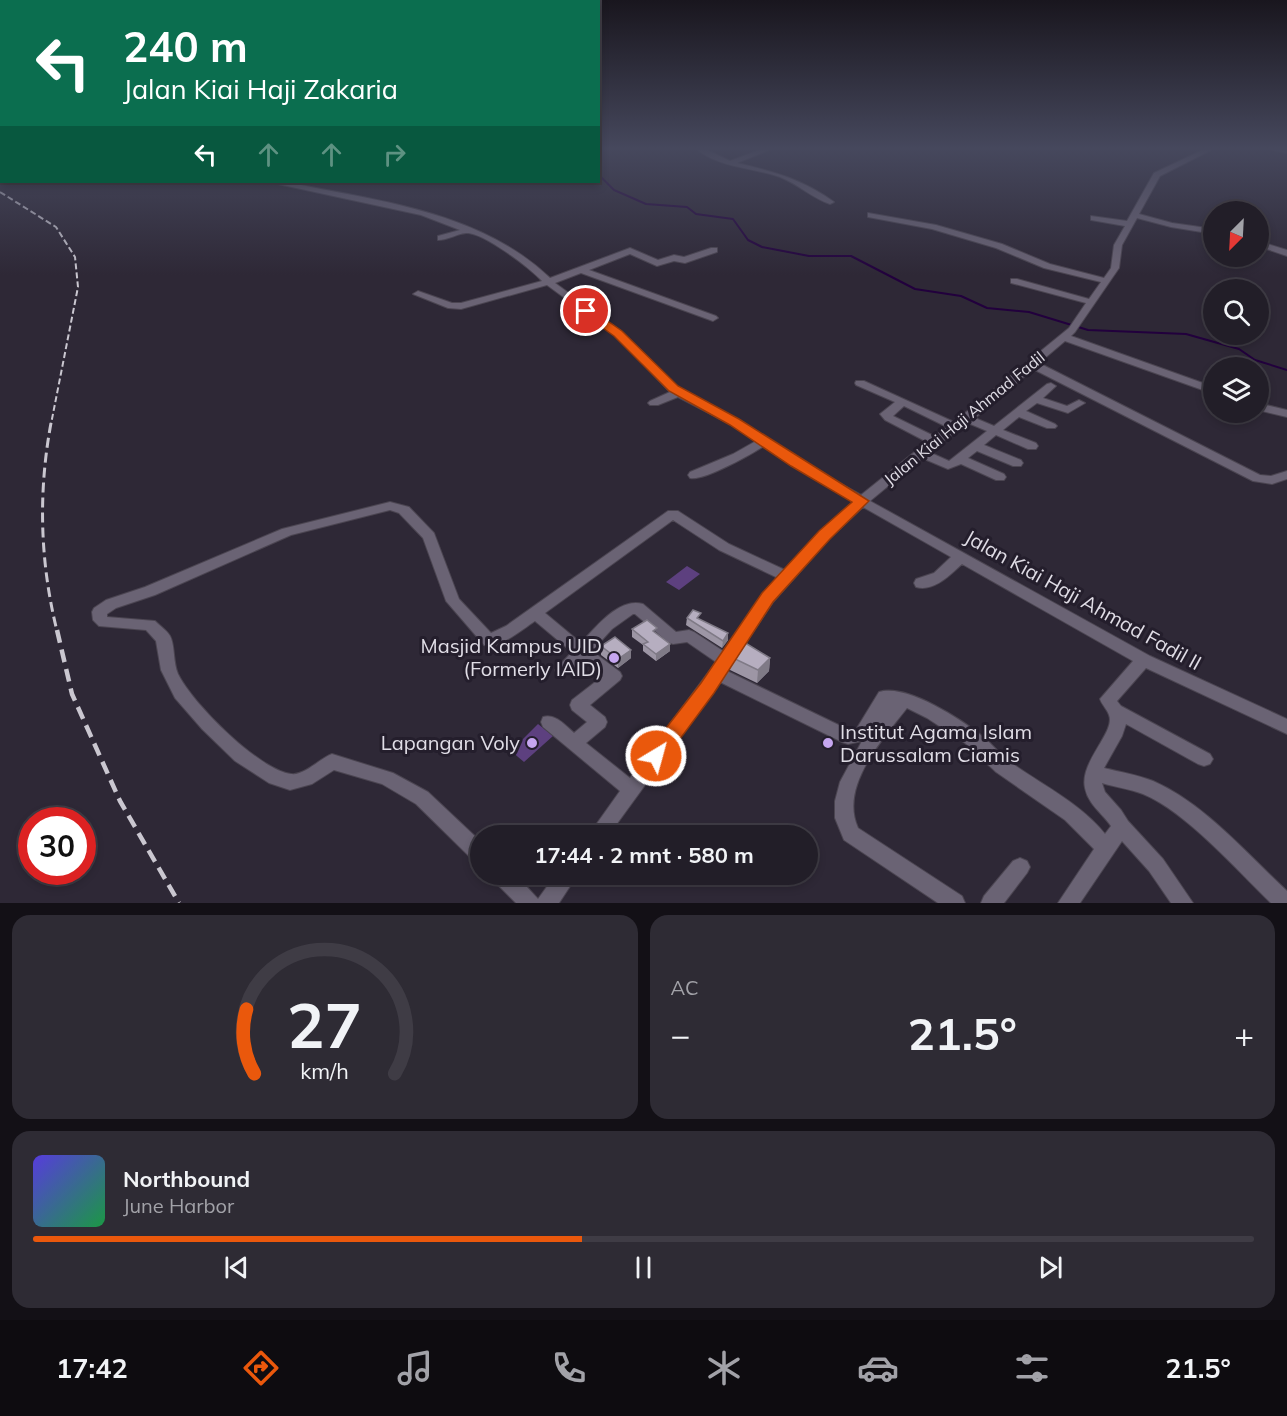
<!DOCTYPE html>
<html lang="id">
<head>
<meta charset="utf-8">
<style>
  :root { --surface:#221e28; --page:#2e2b34; --text:#f1f3f6; --muted:#a2a2a8; --line:#3f3c45; --accent:#ea580c }
  body { margin:0; font-family:Mulish,sans-serif; background:var(--page); color:var(--text); height:100vh; display:flex; flex-direction:column; font-size:22px; white-space:nowrap }
  * { box-sizing:border-box; margin:0 }
  p { font-size:20px; color:var(--muted) }
  .icon { flex:none; width:33px; height:33px; fill:none; stroke:currentColor; stroke-width:2; stroke-linecap:round; stroke-linejoin:round }
  .map { position:relative; height:903px; overflow:hidden }
  .sheet { display:flex; flex-direction:column; gap:12px; padding:12px; background:#131016; flex:1 }
  .sheet>* { flex:none }
  .top-card { position:absolute; left:0px; top:0px; width:600px; height:183px; box-shadow:0 3px 9px #0003,0 0 0 2px var(--line); background:#0b6e4f; color:#fff; overflow:hidden }
  .needle { width:39px; rotate:204deg }
  .controls { position:absolute; left:1203px; top:201px; display:grid; gap:12px }
  .controls a { display:grid; place-items:center; width:66px; height:66px; border-radius:50%; background:var(--surface); box-shadow:0 3px 9px #0003,0 0 0 2px var(--line); font-size:30px }
  .speed { position:absolute; left:18px; top:807px; display:flex; gap:12px; font-size:30px; font-weight:700; text-align:center }
  .speed>* { display:grid; place-content:center; width:78px; height:78px; border-radius:50%; background:var(--surface); box-shadow:0 3px 9px #0003,0 0 0 2px var(--line); line-height:1 }
  .speed .limit { border:9px solid #d22; background:#fff; color:#111 }
  .pin { position:absolute; display:grid; place-items:center; width:51px; height:51px; color:#fff; margin:-26px; border:3px solid #fff; border-radius:50%; box-shadow:0 2px 6px #0007 }
  .me { position:absolute; width:66px; margin:-33px; rotate:37deg; stroke-linejoin:round; filter:drop-shadow(0 0 4px #0008) }
  .turn { display:flex; align-items:center; gap:21px; height:126px; padding:0 24px; font-size:27px }
  .turn .icon { width:78px; height:78px; stroke-width:2.5 }
  .turn b { display:block; font-size:42px; line-height:51px }
  .lanes { display:flex; align-items:center; height:57px; padding:0 24px; background:#0003; justify-content:center; gap:30px; direction:ltr }
  .lanes .off { opacity:.35 }
  .big { font-size:45px; font-weight:700; line-height:1.1 }
  .sheet .card { flex:1; display:flex; flex-direction:column; justify-content:center; gap:9px; min-width:0; padding:0 21px; border-radius:18px; background:var(--page) }
  .sheet .dial { align-items:center; gap:0 }
  .dial svg { height:156px; overflow:visible; fill:none; stroke:var(--line); stroke-width:7; stroke-linecap:round; text-anchor:middle }
  .dial text { fill:var(--text); stroke:none }
  .song { display:flex; align-items:center; gap:18px }
  .cover { width:72px; height:72px; border-radius:9px; background:linear-gradient(135deg,hsl(250 70% 55%),hsl(140 70% 35%)) }
  .played { height:6px; border-radius:3px; background:linear-gradient(90deg,var(--accent) 45%,var(--line) 45%) }
  .keys { display:flex; justify-content:space-around; direction:ltr }
  .heat { display:flex; justify-content:space-between; align-items:center; font-size:33px; direction:ltr }
  .sheet .tiles { flex:1; display:grid; gap:12px; grid-template-columns:1fr 1fr }
  .card:last-child { grid-column:span 2 }
  .trip { position:absolute; left:470px; top:825px; width:348px; height:60px; border-radius:30px; background:var(--surface); box-shadow:0 3px 9px #0003,0 0 0 2px var(--line); font-weight:700; line-height:60px; text-align:center }
  .menu { display:flex; height:96px; justify-content:space-around; align-items:center; background:#0e0c10; color:var(--muted) }
  .menu .icon { width:42px; height:42px }
  .menu .active { color:var(--accent) }
  .menu b { font-size:27px; color:var(--text) }
  .map>svg:first-child { display:block }
</style>
</head>
<body>
<div class="map">
<svg width="1287" height="903" viewBox="0 0 1287 903">
  <rect width="100%" height="100%" fill="#2e2836"/>
  <!-- green -->
  <g fill="#5d407f">
    <path d="M687,566L700,574L679,590L666,582Z"/>
    <path d="M538,724L553,736L524,762L511,751Z"/>
  </g>
  <g fill="none" stroke-linecap="round" stroke-linejoin="round">
    <!-- stream -->
    <path stroke="#22003d" stroke-width="2" d="M598,174L614,190L646,204L687,207L696,214L733,219L748,240L762,247L809,256H851L915,289L961,296L987,308L1029,312L1088,330L1186,334L1239,349L1255,360L1287,370"/>
    <defs>
      <g id="minor">
        <path d="M695,148H703L730,161L765,148H774L737,163C775,172 802,179 834,202L830,204C812,198 798,184 780,177C751,167 719,168 695,148Z"/>
        <path d="M1207,148H1215L1160,176L1139,214L1172,223L1214,229V234L1171,227L1137,218L1122,245L1119,268L1075,332L1071,336L1214,387V394L1065,341L1039,363L1260,475L1271,476L1287,471V479L1272,484L1253,481L1033,369L975,418L994,426L1047,384L1051,383L1056,386L1043,398L1067,406L1079,400L1085,403L1068,413L1037,403L1026,411L1055,424L1057,426L1055,428H1047L1019,417L1003,430L1036,443L1038,446L1036,449H1028L996,435L984,445L1021,460L1023,463L1021,466H1013L977,451L968,458L1004,474L1006,477L1004,480H996L961,464L948,469L922,458L870,501L1150,656L1287,719V734L1146,668L1117,701L1121,706L1210,754L1213,759L1210,764L1204,766L1198,764L1126,724L1122,736L1104,768C1120,772 1138,775 1153,781C1205,804 1246,853 1287,891V903H1271C1237,870 1185,811 1143,794C1130,789 1115,787 1102,783L1105,792L1121,810L1128,821L1163,859L1193,903H1171L1149,871L1122,841L1080,903H1058L1094,849L1065,820L996,772L965,743L927,718L907,708C883,739 839,786 858,828L962,896L965,903H938L844,840L835,818V801L840,782L862,741L848,744L842,742L720,682L608,836H588L620,791L543,727L541,722L543,717C555,713 565,725 574,733L587,722L572,710L570,705L572,700L603,676L583,661C575,668 569,678 557,674L555,670L572,652L535,621C523,629 498,650 484,645L446,601L423,538L399,513L390,510L291,535L155,595L116,608L107,614V617L155,621C160,626 169,632 171,638C175,649 173,662 178,674C192,703 259,770 291,774C304,776 319,759 332,754L393,773L428,792L480,841V863L473,860L416,804L382,784L334,770L312,784L290,790L269,783L235,761L202,729L175,698L161,670L156,641L146,630L99,626L93,620L92,612L94,608L106,600L145,587L282,529L390,502L409,507L434,533L459,599L491,633L506,626L668,511H678L729,544L785,570L820,532L854,502L764,446C750,455 704,481 690,478L688,475L690,472L733,454L756,441L730,424L678,397L658,405H650L648,403L650,401L670,392L615,335L547,285L461,309L448,308L413,294L418,291L452,303H461L542,281C530,268 483,232 466,233C456,234 448,240 438,240V236L460,230L421,215L278,184L275,182H286C377,201 480,211 550,278L630,248L658,260L674,255L684,257L711,248H717V252L685,263L674,261L657,266L630,254L589,270L716,316L718,318L713,321L581,273L555,283L621,331L677,387L701,402L738,420L830,478L861,495L927,442L885,420L880,414L895,402L856,385L855,383L856,381H864L954,422L1069,328L1086,303L1011,283V279H1017L1089,299L1101,282L1044,268L996,248L932,229L868,217V213L936,225L1002,244L1050,264L1104,278L1111,268L1114,245L1125,226L1091,220V216L1127,221L1154,173ZM904,406L947,427L934,436L893,416ZM968,423L987,431L949,461L929,452ZM863,507L951,557L934,573L916,579L914,583L916,587C934,592 950,575 962,564L1133,661L1100,699C1102,705 1107,709 1109,715C1116,732 1079,762 1085,788C1088,804 1102,813 1111,826L1105,834C1081,804 1044,786 1013,764C1003,757 995,748 986,739C964,721 907,683 879,692L857,728L849,730L727,671L773,602L830,538ZM673,520L719,550L778,578L763,594L723,651L694,632L689,630L676,632L643,604C619,597 596,627 581,643L545,613ZM633,614H635L668,642L673,644L687,642L716,662L630,778L586,743L605,727L607,722L605,717L590,705L620,680L622,676L620,672L592,651L612,629Z"/>
        <path d="M1263,148L1287,149V153Z"/>
        <path d="M1258,241L1287,250V256L1258,246Z"/>
        <path d="M1258,403L1287,410V417L1258,410Z"/>
        <path d="M1020,858L1027,861L1030,867L1027,873L1004,903H981L984,896L1013,861Z"/>
        <path d="M491,874H515L538,899L556,874H578L559,903H516L494,881Z"/>
      </g>
    </defs>
    <!-- minor casing -->
    <use href="#minor" stroke="#4b4551" stroke-width="2"/>
    <!-- minor -->
    <use href="#minor" fill="#6a6374" fill-rule="evenodd"/>
    <!-- rail-far2 -->
    <path stroke="#cac7d0" stroke-width="2" stroke-dasharray="6 3" stroke-linecap="butt" d="M0,192L56,227L75,257L78,287L51,424"/>
    <!-- rail-far1 -->
    <path stroke="#cac7d0" stroke-width="3" stroke-dasharray="10 5" stroke-linecap="butt" d="M51,423C38,493 40,562 57,631"/>
    <!-- rail -->
    <path stroke="#cac7d0" stroke-width="4.5" stroke-dasharray="13 7" stroke-linecap="butt" d="M57,630L72,694L120,801L179,903"/>
  </g>
  <!-- wall -->
  <g fill="#9d96a5">
    <path d="M687,618L701,620L728,640L722,648L686,625Z"/>
    <path d="M632,629L657,634L670,644V651L656,661L643,651V645L632,637Z"/>
    <path d="M601,646L631,658L618,668L601,655Z"/>
    <path d="M731,657L770,658L769,671L757,683L730,670Z"/>
  </g>
  <!-- shaded-wall -->
  <g fill="#7f7a86">
    <path d="M728,633V640L722,648L723,641Z"/>
    <path d="M670,644V651L656,661V654Z"/>
    <path d="M631,650V658L618,668V659Z"/>
    <path d="M770,658L769,671L757,683L758,670Z"/>
  </g>
  <!-- building -->
  <g fill="#b6aec0" stroke="#7f7a86" stroke-width="1.5">
    <path d="M693,610L701,613L697,618L728,633L723,641L687,618Z"/>
    <path d="M647,620L657,628L653,631L670,644L656,654L643,644L648,642L632,629Z"/>
    <path d="M615,637L631,650L618,659L601,646Z"/>
    <path d="M742,641L770,658L758,670L731,657Z"/>
  </g>
  <!-- sky -->
  <linearGradient id="sky" x2="0" y2="1"><stop stop-color="#19161e"/><stop offset="0.54" stop-color="#46485d"/><stop offset="1" stop-color="#46485d" stop-opacity="0"/></linearGradient>
  <rect width="1287" height="275" fill="url(#sky)"/>
  <!-- route -->
  <path fill="#ea580c" stroke="#983908" stroke-width="1.5" d="M582,308H589L622,331L678,386L739,419L869,501L830,539L773,602L714,693L663,762L656,765L649,762L646,756L649,750L701,683L762,593L819,531L852,502L791,466L730,425L669,391L614,336L582,313Z"/>
  <!-- markers -->
  <g fill="#c6a6f0" stroke="#241e2c" stroke-width="2">
    <circle cx="614" cy="658" r="6"/>
    <circle cx="532" cy="743" r="6"/>
    <circle cx="828" cy="743" r="6"/>
  </g>
  <g text-anchor="middle" stroke-width="6" stroke-linejoin="round" paint-order="stroke">
    <!-- street labels -->
    <g font-size="16" fill="#e0dde6" stroke="#241e2c">
      <text transform="translate(964 418) rotate(-39)" y="6">Jalan Kiai Haji Ahmad Fadil</text>
    </g>
    <!-- near-street labels -->
    <g font-size="20" fill="#e0dde6" stroke="#241e2c">
      <text transform="translate(1083 600) rotate(29)" y="7">Jalan Kiai Haji Ahmad Fadil II</text>
    </g>
    <!-- near-poi labels -->
    <g font-size="20" fill="#e0dde6" stroke="#241e2c" text-anchor="end">
      <text x="602" y="653">Masjid Kampus UID<tspan x="602" dy="23">(Formerly IAID)</tspan></text>
      <text x="840" y="739" text-anchor="start">Institut Agama Islam<tspan x="840" dy="23">Darussalam Ciamis</tspan></text>
      <text x="520" y="750">Lapangan Voly</text>
    </g>
  </g>
</svg>
<div class="controls">
<a><svg class="needle" viewBox="-14 -14 28 28"><path d="M0-13l5 13h-10z" fill="#e53935"/><path d="M0 13l5-13h-10z" fill="#a2a2a8"/></svg></a>
<a><svg class="icon" aria-label="search" viewBox="0 0 24 24"><circle cx="10" cy="10" r="6"/><path d="M15 15l6 6"/></svg></a>
<a><svg class="icon" aria-label="layers" viewBox="0 0 24 24"><path d="M12 4l9 5-9 5-9-5zM3 14l9 5 9-5"/></svg></a>
</div>
<div class="speed"><div class="limit">30</div></div>
<div class="pin" style="left:586px;top:311px;background:#d93025"><svg class="icon" aria-label="arrive" viewBox="0 0 24 24"><path d="M6 21V4h12l-3 4 3 4H6"/></svg></div>
<svg class="me" style="left:656px;top:756px" viewBox="-20 -20 40 40"><circle r="17" fill="#ea580c" stroke="#fff" stroke-width="3"/><path d="M0-11L8 9 0 5-8 9z" fill="#fff"/></svg>
<div class="trip">17:44 · 2 mnt · 580 m</div>
<div class="top-card">
<div class="turn"><svg class="icon" aria-label="left" viewBox="0 0 24 24"><path d="M17 20v-9H6M10 6l-5 5 5 5"/></svg><div><b>240 m</b>Jalan Kiai Haji Zakaria</div></div>
<div class="lanes"><svg class="icon" aria-label="left" viewBox="0 0 24 24"><path d="M17 20v-9H6M10 6l-5 5 5 5"/></svg><svg class="icon off" aria-label="ahead" viewBox="0 0 24 24"><path d="M12 20V5M6 11l6-6 6 6"/></svg><svg class="icon off" aria-label="ahead" viewBox="0 0 24 24"><path d="M12 20V5M6 11l6-6 6 6"/></svg><svg class="icon off" aria-label="right" viewBox="0 0 24 24"><path d="M7 20v-9h11M14 6l5 5-5 5"/></svg></div>
</div>
</div>
<section class="sheet">
<div class="tiles">
<div class="card dial"><svg viewBox="0 0 100 80">
<path d="M14 69A42 42 0 1 1 86 69"/>
<path d="M14 69A42 42 0 0 1 10 36" stroke="#ea580c"/>
<text x="50" y="56" font-size="32" font-weight="700">27</text>
<text x="50" y="72" font-size="11">km/h</text>
</svg></div>
<div class="card"><p>AC</p>
<div class="heat"><a>−</a><b class="big">21.5°</b><a>+</a></div>
</div>
<div class="card">
<div class="song"><i class="cover"></i><div><b>Northbound</b><p>June Harbor</p></div></div>
<div class="played"></div>
<div class="keys"><svg class="icon" aria-label="previous" viewBox="0 0 24 24"><path d="M18 5L8 12l10 7zM5 5v14"/></svg><svg class="icon" aria-label="pause" viewBox="0 0 24 24"><path d="M8 5v14M16 5v14"/></svg><svg class="icon" aria-label="next" viewBox="0 0 24 24"><path d="M6 5l10 7-10 7zM19 5v14"/></svg></div>
</div>
</div>
</section>
<nav class="menu">
<b>17:42</b>
<svg class="icon active" aria-label="directions" viewBox="0 0 24 24"><path d="M12 3l9 9-9 9-9-9zM9 14v-3h6M13 9l2 2-2 2"/></svg>
<svg class="icon" aria-label="music" viewBox="0 0 24 24"><path d="M9 18V5l10-2v13"/><circle cx="6" cy="18" r="3"/><circle cx="16" cy="16" r="3"/></svg>
<svg class="icon" aria-label="phone" viewBox="0 0 24 24"><path d="M5 4h4l2 5-3 2q2 4 5 5l2-3 5 2v4C11 20 4 13 5 4z"/></svg>
<svg class="icon" aria-label="climate" viewBox="0 0 24 24"><path d="M12 3v18M4 7l16 10M4 17L20 7"/></svg>
<svg class="icon" aria-label="car" viewBox="0 0 24 24"><path d="M5 17H2v-5l4-1 3-4h7l3 4 3 1v5h-3M9 17h6M6 11h13"/><circle cx="7" cy="17" r="2"/><circle cx="17" cy="17" r="2"/></svg>
<svg class="icon" aria-label="filters" viewBox="0 0 24 24"><path d="M4 7h16M4 17h16"/><circle cx="9" cy="7" r="2"/><circle cx="15" cy="17" r="2"/></svg>
<b>21.5°</b>
</nav>
</body>
</html>
